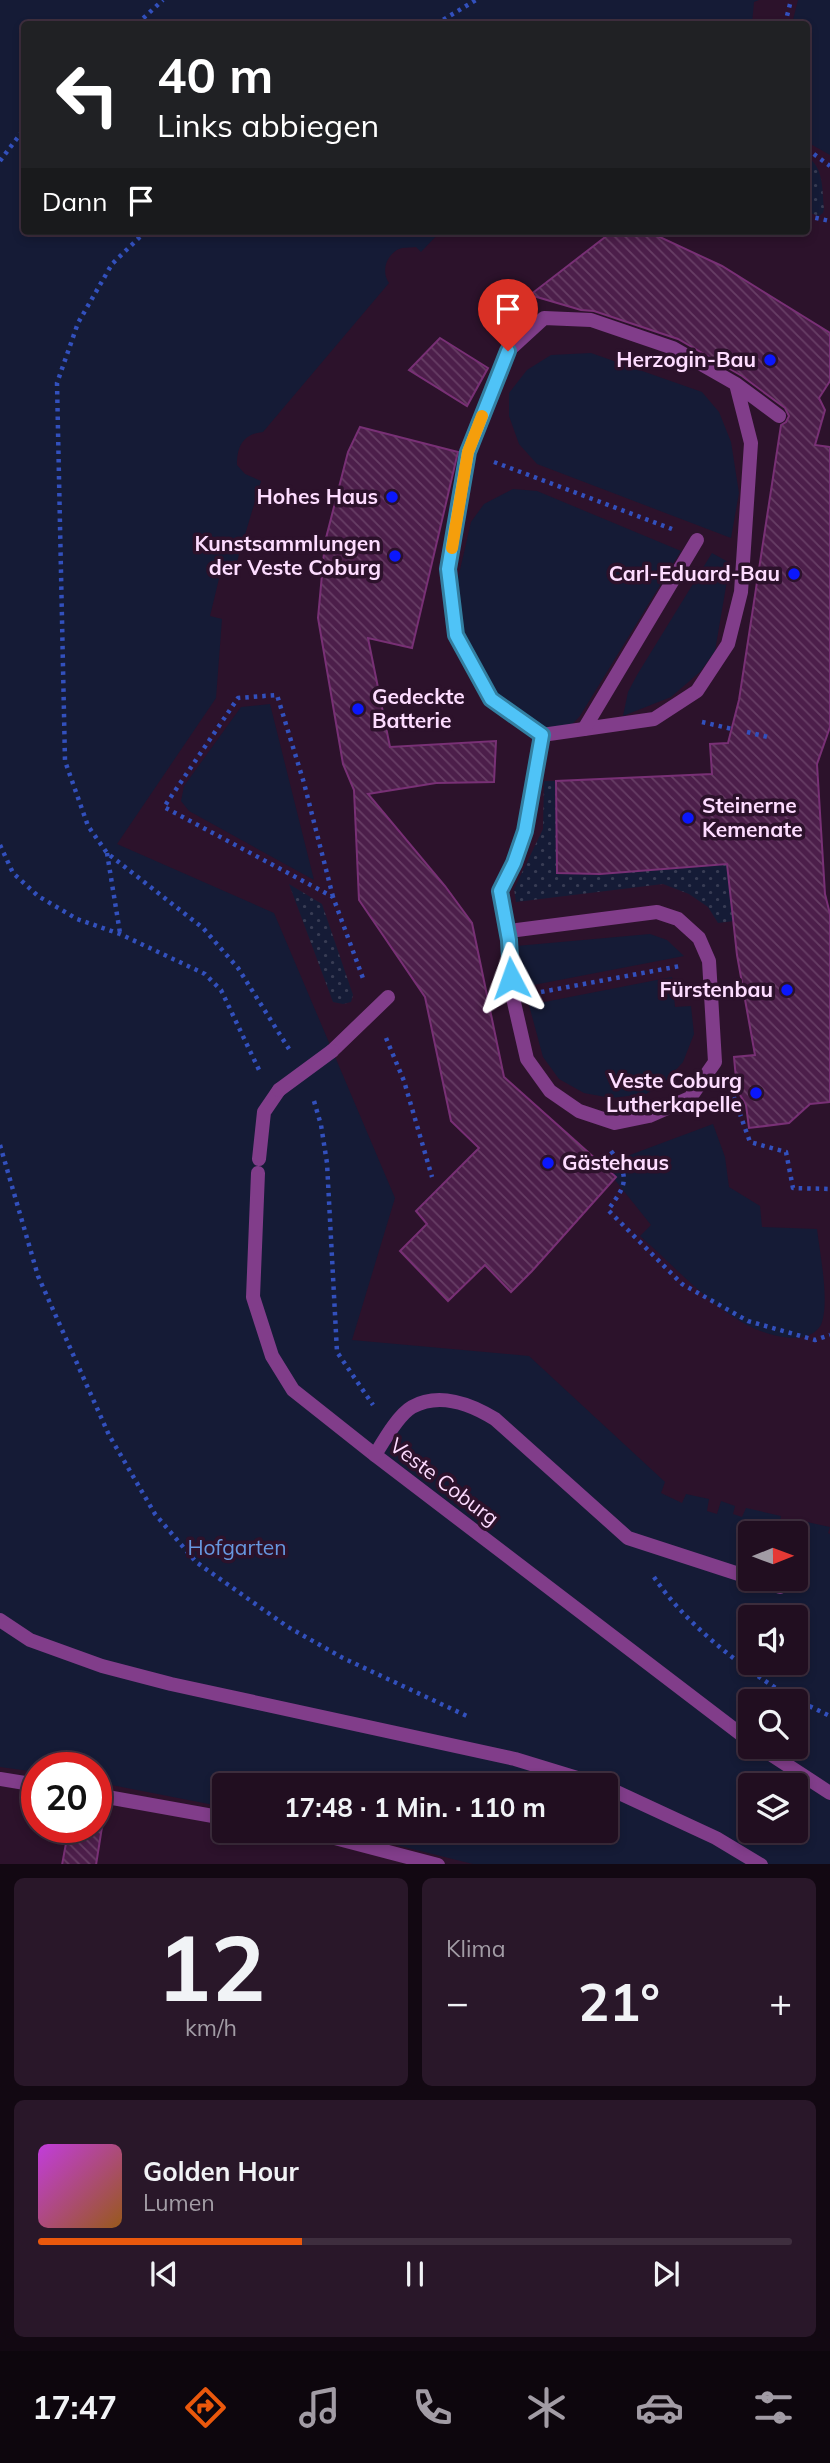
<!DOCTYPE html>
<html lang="de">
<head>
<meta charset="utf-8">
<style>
  :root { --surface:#210e20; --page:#291729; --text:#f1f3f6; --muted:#a29ca5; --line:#3e2e3e; --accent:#ea580c }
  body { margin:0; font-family:Mulish,sans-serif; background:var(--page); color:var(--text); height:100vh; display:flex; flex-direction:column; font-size:26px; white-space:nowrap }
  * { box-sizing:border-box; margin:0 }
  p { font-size:23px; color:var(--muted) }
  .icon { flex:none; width:38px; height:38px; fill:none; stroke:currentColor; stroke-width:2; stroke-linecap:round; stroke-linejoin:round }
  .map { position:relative; height:1864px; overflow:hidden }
  .side { display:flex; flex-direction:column; gap:14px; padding:14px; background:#120812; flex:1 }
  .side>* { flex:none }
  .top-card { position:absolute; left:21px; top:21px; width:789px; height:214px; border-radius:7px; box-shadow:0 4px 10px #0003,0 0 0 2px var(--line); background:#202124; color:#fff; overflow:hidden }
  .needle { width:46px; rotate:89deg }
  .buttons { position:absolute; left:738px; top:1521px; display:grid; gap:14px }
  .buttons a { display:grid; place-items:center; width:70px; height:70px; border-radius:7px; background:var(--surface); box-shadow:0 4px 10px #0003,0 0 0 2px var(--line); font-size:35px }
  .speed { position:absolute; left:21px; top:1752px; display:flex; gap:14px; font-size:35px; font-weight:700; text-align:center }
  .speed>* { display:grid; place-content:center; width:91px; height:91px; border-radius:50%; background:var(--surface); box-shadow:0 4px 10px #0003,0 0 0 2px var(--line); line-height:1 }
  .speed .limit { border:10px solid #d22; background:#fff; color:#111 }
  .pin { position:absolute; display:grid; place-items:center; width:60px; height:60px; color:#fff; margin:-72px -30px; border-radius:50% 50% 50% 0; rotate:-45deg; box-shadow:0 0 7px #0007 }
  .pin .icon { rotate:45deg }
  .me { position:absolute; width:77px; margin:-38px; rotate:356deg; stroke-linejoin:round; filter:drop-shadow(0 0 5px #0008) }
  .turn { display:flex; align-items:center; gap:24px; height:147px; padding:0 21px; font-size:32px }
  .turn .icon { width:91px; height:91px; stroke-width:2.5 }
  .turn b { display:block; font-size:49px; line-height:60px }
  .then { display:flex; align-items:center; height:66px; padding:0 21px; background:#0003; gap:14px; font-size:26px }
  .big { font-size:52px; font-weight:700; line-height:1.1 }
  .side .card { flex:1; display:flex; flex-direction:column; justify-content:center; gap:10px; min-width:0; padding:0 24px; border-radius:10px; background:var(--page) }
  .side .dial { align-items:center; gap:0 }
  .dial b { font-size:91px; line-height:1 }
  .song { display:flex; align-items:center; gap:21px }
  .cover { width:84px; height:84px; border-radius:10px; background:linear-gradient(135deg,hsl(290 70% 55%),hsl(30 70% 35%)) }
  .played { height:7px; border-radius:4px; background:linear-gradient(90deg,var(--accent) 35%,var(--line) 35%) }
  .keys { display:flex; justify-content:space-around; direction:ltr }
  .heat { display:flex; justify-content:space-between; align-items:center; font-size:38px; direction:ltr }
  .side .tiles { flex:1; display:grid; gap:14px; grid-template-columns:1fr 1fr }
  .card:last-child { grid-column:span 2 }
  .trip { position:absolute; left:212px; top:1773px; width:406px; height:70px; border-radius:7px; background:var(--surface); box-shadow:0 4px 10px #0003,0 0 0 2px var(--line); font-weight:700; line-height:70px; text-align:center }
  .dock { display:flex; height:112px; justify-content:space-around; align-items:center; background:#0d060d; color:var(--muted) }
  .dock .icon { width:49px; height:49px }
  .dock .on { color:var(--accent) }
  .dock b { font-size:32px; color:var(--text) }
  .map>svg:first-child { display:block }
</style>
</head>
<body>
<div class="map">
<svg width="830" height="1865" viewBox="0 0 830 1865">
  <defs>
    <pattern id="grass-dots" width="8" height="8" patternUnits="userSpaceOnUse" patternTransform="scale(1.75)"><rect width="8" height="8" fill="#151b36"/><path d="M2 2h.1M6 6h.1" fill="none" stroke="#383c54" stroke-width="1.8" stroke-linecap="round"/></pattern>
    <pattern id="building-back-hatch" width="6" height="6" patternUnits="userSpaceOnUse" patternTransform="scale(1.75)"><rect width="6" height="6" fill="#4c1e4a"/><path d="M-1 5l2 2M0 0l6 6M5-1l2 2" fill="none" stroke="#673e65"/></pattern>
  </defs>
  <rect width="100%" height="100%" fill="#2c122b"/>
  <!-- grass -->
  <g fill="url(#grass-dots)">
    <path d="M807,157C824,167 822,189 824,208L823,213L819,216L807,212Z"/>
    <path d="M544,781H556L557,873L600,874L727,864L734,921L718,923L708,907L689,894L663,884L516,902L514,889L543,829Z"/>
    <path d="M289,884L322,904L353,995L351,1002L343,1004L333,1002Z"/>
  </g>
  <!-- green -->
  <g fill="#151b36" fill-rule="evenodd">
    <path d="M0,0H759L754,2L752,24H24V231H441L421,252L416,247C410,248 403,247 399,249C386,255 381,272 389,283L263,432C243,434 237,446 237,465L245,474L261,481L236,565L223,562L210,616L222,619L216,698L117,844L274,913L395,1198L352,1340L529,1356L665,1482L661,1493L682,1503L686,1494L709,1499L707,1511L717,1514L721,1501L735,1506L733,1514L742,1517L746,1508L781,1516L780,1522L791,1525L793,1519L830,1527L828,1533L830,1534V1864H473L339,1831L606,1830V1785H224V1807L96,1782V1768H37V1772L0,1767ZM751,1533H796V1578H751ZM751,1617H796V1662H751ZM751,1701H796V1746H751ZM751,1785H796V1830H751Z"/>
    <path d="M798,0H830V155L807,142V24H792Z"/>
    <path d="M591,353L702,392L719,412L731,442L739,493L731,538L537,464L519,444L509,416V393L527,370L551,355Z"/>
    <path d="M513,489L537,491L681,551L580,716L565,732L543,734L516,722L478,670L461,630L456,587L471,522L484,504Z"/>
    <path d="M712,553L730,563L715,651L700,672L671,697L623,716L628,692L637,675Z"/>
    <path d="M270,704L314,880L189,811L181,801L184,786L241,707Z"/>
    <path d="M650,934L667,940L684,956L523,987L516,946Z"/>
    <path d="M672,977L675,1007L691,1006L694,1034L683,1062L665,1082L646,1094L611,1098L584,1093L559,1079L543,1057L529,1005Z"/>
    <path d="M713,1124L725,1157L729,1187L760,1206L762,1227L817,1229C820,1254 830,1303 821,1325C807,1348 766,1335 747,1325C710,1306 671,1263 640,1236L651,1225L603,1165Z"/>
  </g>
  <!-- building -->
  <g fill="url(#building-back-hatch)" stroke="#783075" stroke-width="2">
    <path d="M613,231H647L722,266L830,333V381L819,398L825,410L815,445L830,447V727L817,764L825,894L830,914V1102L810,1104L789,1123L749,1128L746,1105L737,1090L734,1057L755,1055L737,955L727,864L600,874L557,873L556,781L712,774L710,744L728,743L739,700L781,425L786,422L789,416L785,408L742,376L678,339L594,311L581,310L530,295Z"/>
    <path d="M440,338L488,368L467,406L409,370Z"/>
    <path d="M360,427L458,452L412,648L368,638L390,747L496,741L494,782L436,783L368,794L445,886L472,923L504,1077L616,1177L532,1271L511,1292L485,1265L448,1301L400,1251L427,1224L416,1211L479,1148L451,1121L425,997L359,900L354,790L343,764L318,618L325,542L348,452Z"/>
    <path d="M69,1827H102L96,1865H62Z"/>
  </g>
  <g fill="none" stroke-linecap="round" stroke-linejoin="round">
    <!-- path -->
    <g stroke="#3250bd" stroke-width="4.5" stroke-dasharray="3.5 5" stroke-linecap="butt">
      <path d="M137,24L163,0"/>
      <path d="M436,24L476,0"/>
      <path d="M785,24L791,0"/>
      <path d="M807,149L830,166"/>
      <path d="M0,161L24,129"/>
      <path d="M807,216L830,221"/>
      <path d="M146,231L112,264L78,323L57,383L65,761L88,826L107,853L203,928L238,968L289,1049"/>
      <path d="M494,462L672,529"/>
      <path d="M702,722L732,729"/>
      <path d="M747,732L768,737"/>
      <path d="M0,845L13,873L38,896L77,919L120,934L205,974L221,990L260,1072"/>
      <path d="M107,853L120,933"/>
      <path d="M333,897L304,783L277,695L238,698L164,807L333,897L364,981"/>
      <path d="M541,992L680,966"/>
      <path d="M386,1038L404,1081L432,1177"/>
      <path d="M731,1089L750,1142L786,1152L793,1188L830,1189"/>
      <path d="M314,1101L321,1125L327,1163L337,1352L373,1405"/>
      <path d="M0,1145L38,1276L109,1435L155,1514L196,1562L288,1627L343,1658L469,1717"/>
      <path d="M611,1151C630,1178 627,1184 608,1210L682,1284L748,1321L815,1340L830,1335"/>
      <path d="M654,1577C684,1622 736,1663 782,1692C797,1701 814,1708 830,1716"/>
    </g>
    <!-- lane -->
    <g stroke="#813d8a" stroke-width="14">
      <path d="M736,384L751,443L741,592L728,644L697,691L654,719L542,735L491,699L456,635L448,569L468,452L508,351L544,318L591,320L673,348L736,384L779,416"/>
      <path d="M584,729L697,540"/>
      <path d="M517,930L657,912L678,919L699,938L709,961L715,1062L690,1098L649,1116L615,1123L579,1111L550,1091L527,1059L513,998L509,940L500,891L514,863L525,831L542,735"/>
      <path d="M332,1051L388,997"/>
      <path d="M259,1159L264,1112L279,1090"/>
      <path d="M258,1173L253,1297L272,1356L293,1390L375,1455L751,1742"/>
      <path d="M375,1455C383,1442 398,1415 412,1407C439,1392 471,1404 495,1419L628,1538L751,1578"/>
      <path d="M754,1578L780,1587"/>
      <path d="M0,1620L30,1640L102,1666L171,1684L515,1759L600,1785"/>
      <path d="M758,1746L830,1793"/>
      <path d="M606,1787L716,1838L761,1865"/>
    </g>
    <!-- street -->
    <g stroke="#813d8a" stroke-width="14">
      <path d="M0,1779L37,1785"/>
      <path d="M96,1795L224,1818"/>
      <path d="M294,1830L331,1837L438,1865"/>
    </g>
    <!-- lane-bridge -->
    <path stroke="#813d8a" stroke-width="14" d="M279,1090L332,1051"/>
  </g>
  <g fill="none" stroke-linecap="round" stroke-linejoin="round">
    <defs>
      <path id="route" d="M508,351L468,452L448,569L456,635L491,699L542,735L525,831L514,863L500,891L509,940L511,978"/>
    </defs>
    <!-- route casing -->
    <use href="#route" stroke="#337fa1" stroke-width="18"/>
    <!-- route -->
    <use href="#route" stroke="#4fc3f7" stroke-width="12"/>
    <!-- slow -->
    <path stroke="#f59e0b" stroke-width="12" d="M452,548L468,452L482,416"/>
  </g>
  <!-- markers -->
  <g fill="#0b17fc" stroke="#2c122b" stroke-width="2.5">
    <circle cx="770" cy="360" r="7"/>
    <circle cx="392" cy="497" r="7"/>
    <circle cx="395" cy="556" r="7"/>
    <circle cx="794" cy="574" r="7"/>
    <circle cx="358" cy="709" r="7"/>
    <circle cx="688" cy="818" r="7"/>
    <circle cx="787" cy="990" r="7"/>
    <circle cx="756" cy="1093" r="7"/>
    <circle cx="548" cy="1163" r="7"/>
  </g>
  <g text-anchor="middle" stroke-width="7" stroke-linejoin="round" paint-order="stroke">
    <!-- poi labels -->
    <g font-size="21" font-weight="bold" fill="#fddcff" stroke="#2c122b" text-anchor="end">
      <text x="756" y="367">Herzogin-Bau</text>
      <text x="378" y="504">Hohes Haus</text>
      <text x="381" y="551">Kunstsammlungen<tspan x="381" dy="24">der Veste Coburg</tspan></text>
      <text x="780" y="581">Carl-Eduard-Bau</text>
      <text x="372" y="704" text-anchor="start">Gedeckte<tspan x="372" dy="24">Batterie</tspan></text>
      <text x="702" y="813" text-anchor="start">Steinerne<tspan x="702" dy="24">Kemenate</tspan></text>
      <text x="773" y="997">Fürstenbau</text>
      <text x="742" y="1088">Veste Coburg<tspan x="742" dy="24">Lutherkapelle</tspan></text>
      <text x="562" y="1170" text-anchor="start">Gästehaus</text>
    </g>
    <!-- street labels -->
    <g font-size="21" fill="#fddcff" stroke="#2c122b">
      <text transform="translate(444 1482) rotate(37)" y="7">Veste Coburg</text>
    </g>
    <!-- park labels -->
    <g font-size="21" fill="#6798e0" stroke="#2c122b">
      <text x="237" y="1555">Hofgarten</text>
    </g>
  </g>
</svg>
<div class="buttons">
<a><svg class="needle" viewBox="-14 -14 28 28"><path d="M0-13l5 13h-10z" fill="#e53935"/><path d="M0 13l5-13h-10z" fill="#a29ca5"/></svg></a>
<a><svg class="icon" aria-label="sound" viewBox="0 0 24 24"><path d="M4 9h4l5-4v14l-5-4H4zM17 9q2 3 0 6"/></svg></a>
<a><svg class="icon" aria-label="search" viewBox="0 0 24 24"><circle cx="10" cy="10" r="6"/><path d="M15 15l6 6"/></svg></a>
<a><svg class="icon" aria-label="layers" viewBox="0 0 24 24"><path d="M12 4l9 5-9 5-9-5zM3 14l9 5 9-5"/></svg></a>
</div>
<div class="speed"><div class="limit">20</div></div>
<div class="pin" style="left:508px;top:351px;background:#d93025"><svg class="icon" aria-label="arrive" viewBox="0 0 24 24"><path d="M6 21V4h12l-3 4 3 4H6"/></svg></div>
<svg class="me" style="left:511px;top:978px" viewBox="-20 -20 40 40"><path d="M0-17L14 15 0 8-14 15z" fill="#4fc3f7" stroke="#fff" stroke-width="4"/></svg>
<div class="trip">17:48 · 1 Min. · 110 m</div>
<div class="top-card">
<div class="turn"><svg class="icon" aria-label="left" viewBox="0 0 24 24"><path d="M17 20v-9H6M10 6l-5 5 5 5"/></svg><div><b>40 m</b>Links abbiegen</div></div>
<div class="then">Dann<svg class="icon" aria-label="arrive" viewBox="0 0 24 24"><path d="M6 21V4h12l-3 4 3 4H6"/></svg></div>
</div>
</div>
<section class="side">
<div class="tiles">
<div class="card dial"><b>12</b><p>km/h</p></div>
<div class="card"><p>Klima</p>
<div class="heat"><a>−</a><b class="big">21°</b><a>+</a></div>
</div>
<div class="card">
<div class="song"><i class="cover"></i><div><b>Golden Hour</b><p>Lumen</p></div></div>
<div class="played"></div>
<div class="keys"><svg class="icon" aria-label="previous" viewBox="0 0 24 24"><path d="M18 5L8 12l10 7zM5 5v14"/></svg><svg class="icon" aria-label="pause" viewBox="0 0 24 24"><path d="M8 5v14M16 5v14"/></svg><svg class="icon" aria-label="next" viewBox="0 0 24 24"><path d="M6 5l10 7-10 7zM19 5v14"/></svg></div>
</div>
</div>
</section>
<nav class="dock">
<b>17:47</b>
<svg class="icon on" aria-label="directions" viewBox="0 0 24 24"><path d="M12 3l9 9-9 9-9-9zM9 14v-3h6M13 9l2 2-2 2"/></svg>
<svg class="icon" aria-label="music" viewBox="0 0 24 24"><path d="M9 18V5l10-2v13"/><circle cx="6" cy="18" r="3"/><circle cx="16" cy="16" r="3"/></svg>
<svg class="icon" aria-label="phone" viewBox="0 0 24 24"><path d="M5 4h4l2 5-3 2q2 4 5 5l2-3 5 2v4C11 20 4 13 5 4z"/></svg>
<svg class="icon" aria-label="climate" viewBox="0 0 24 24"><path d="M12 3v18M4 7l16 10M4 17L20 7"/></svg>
<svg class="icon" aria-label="car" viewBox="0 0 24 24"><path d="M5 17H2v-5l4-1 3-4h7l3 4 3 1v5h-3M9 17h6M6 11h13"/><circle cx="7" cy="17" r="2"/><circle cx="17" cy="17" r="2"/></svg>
<svg class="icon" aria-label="filters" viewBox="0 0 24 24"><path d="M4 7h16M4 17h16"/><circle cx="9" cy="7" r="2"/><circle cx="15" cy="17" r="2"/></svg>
</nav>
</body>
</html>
